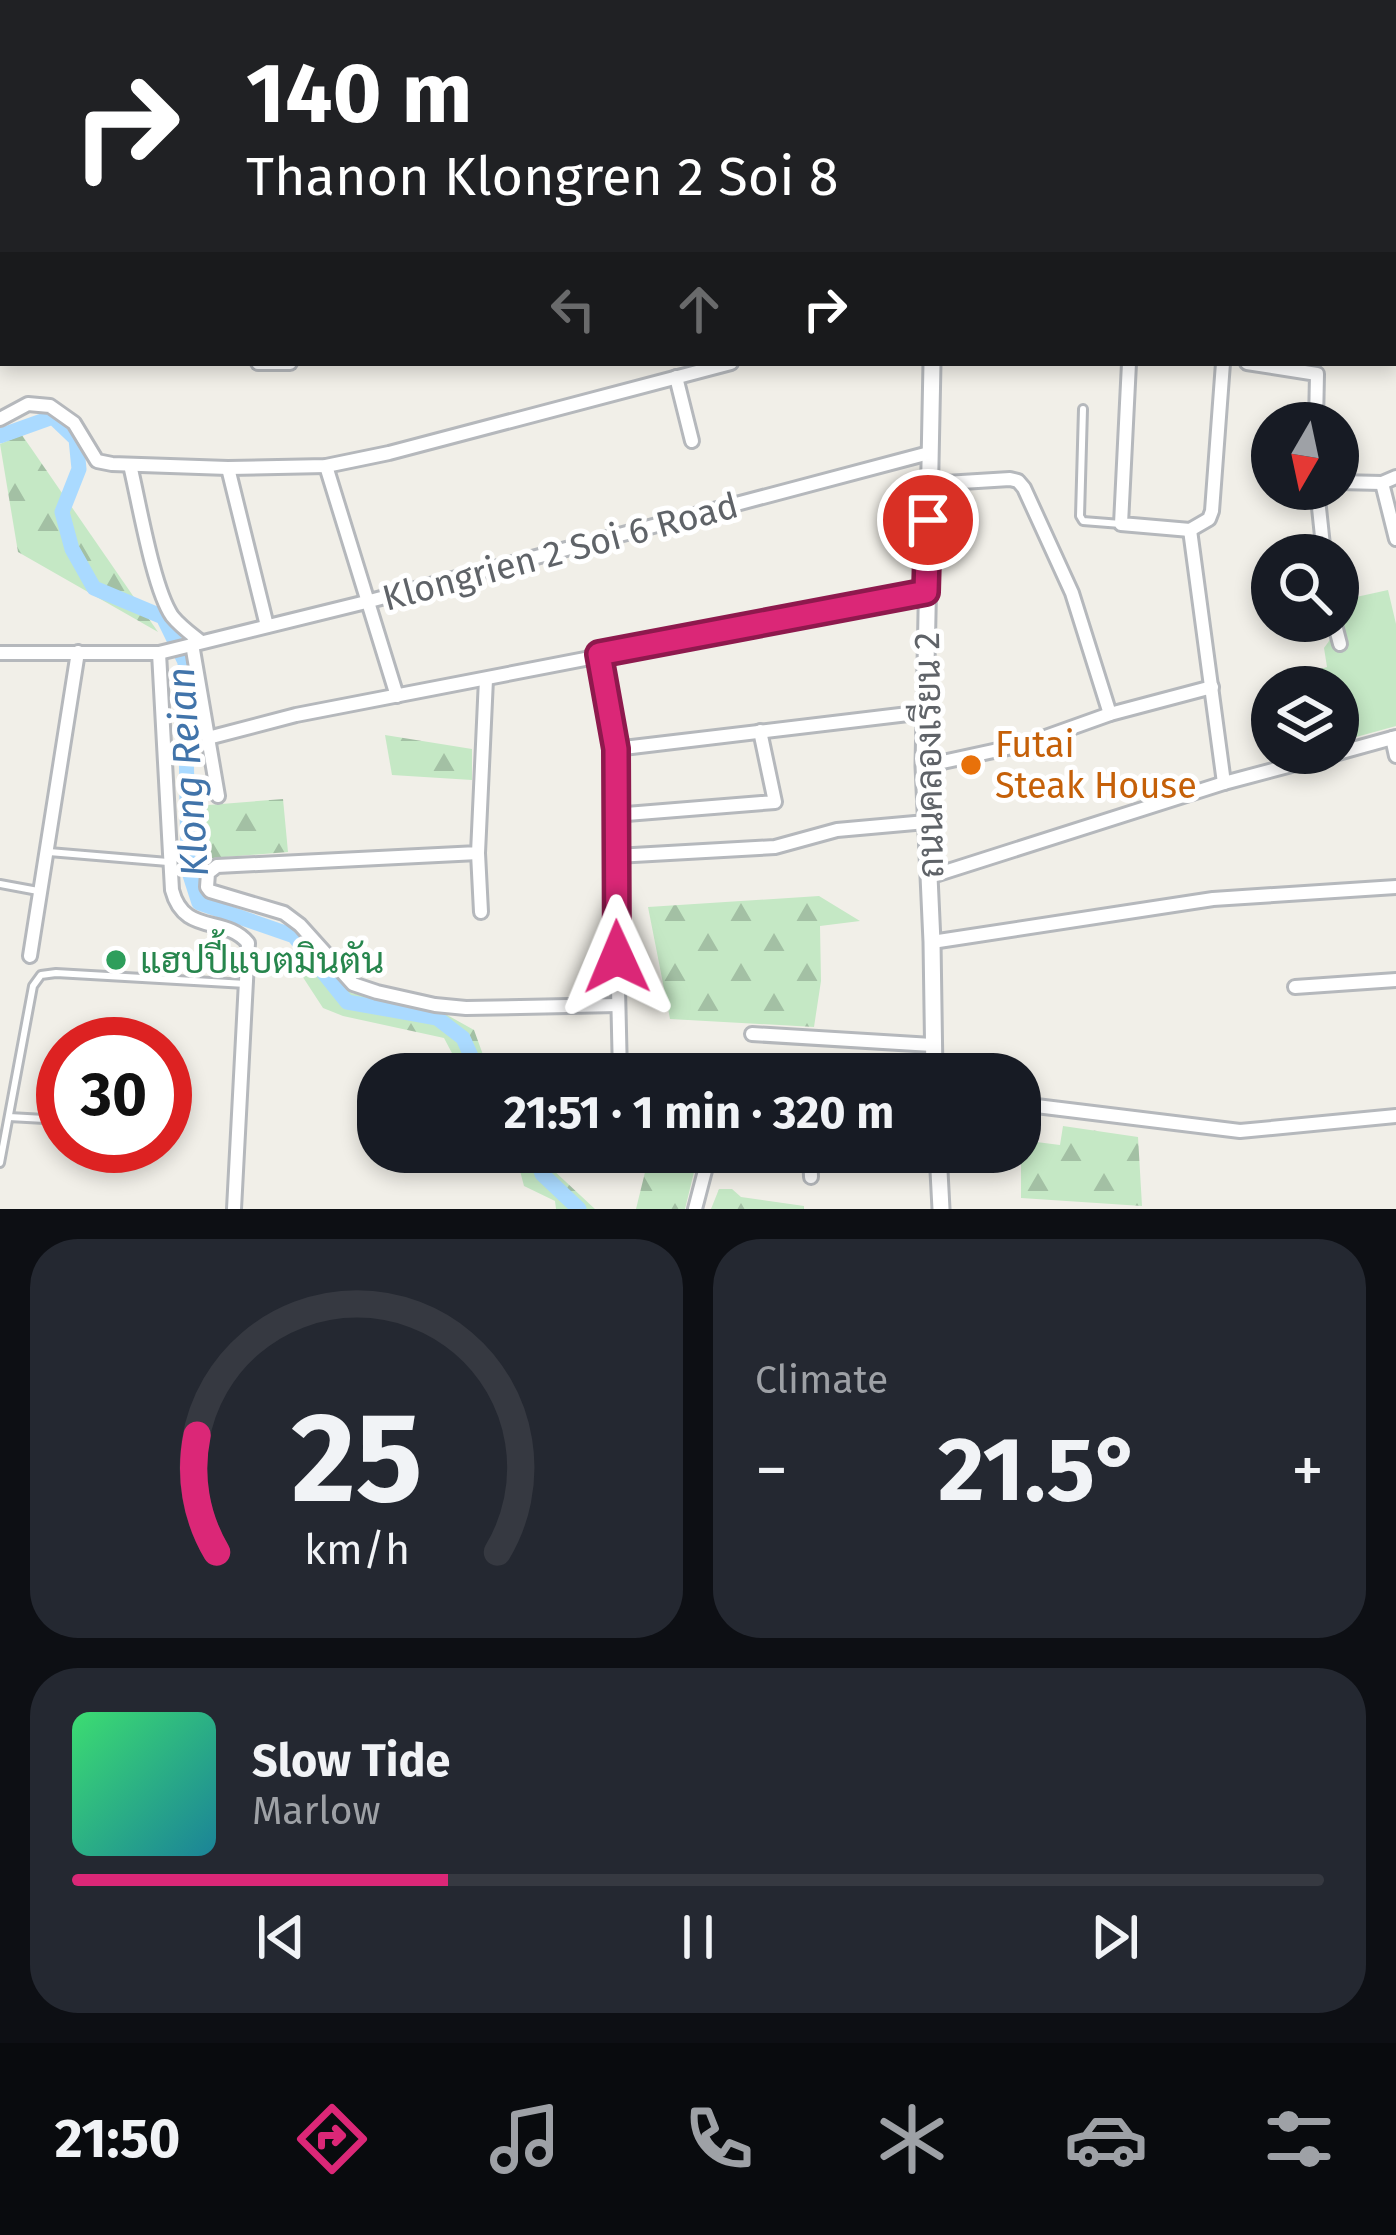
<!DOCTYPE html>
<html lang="en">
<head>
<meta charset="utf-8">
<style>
  :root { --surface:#171b24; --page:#242831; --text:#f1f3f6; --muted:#9ea1a6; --line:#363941; --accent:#db2777 }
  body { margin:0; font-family:"Fira Sans",Sarabun,sans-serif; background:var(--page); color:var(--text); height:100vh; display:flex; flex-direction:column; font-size:45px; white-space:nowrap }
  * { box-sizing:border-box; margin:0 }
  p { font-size:39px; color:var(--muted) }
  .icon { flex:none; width:66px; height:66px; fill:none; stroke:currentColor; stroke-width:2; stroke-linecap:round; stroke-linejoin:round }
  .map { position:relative; height:1209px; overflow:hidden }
  .sheet { display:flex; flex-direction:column; gap:30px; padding:30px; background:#0d0f14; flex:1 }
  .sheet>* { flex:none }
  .banner { position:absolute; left:0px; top:0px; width:1398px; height:366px; box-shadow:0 6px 18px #0003; background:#202124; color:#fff; overflow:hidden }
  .needle { width:78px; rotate:189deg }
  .fabs { position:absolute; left:1251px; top:402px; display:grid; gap:24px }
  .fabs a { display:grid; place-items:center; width:108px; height:108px; border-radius:50%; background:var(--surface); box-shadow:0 6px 18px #0003; font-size:60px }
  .speed { position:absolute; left:36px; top:1017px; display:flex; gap:24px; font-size:60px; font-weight:700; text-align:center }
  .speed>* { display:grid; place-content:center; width:156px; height:156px; border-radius:50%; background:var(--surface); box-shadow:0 6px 18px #0003; line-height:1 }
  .speed .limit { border:18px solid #d22; background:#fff; color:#111 }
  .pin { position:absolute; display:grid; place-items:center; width:102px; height:102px; color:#fff; margin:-51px; border:6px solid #fff; border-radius:50%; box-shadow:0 3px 12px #0007 }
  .me { position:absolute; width:132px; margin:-66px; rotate:359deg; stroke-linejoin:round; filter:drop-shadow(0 0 9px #0008) }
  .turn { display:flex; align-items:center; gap:42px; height:252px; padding:0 48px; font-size:54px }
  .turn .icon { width:156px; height:156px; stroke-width:2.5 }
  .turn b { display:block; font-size:84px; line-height:102px }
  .lanes { display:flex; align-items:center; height:114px; padding:0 48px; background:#0003; justify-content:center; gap:60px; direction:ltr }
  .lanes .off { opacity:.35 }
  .big { font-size:90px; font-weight:700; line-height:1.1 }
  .sheet .tile { flex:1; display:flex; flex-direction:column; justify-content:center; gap:18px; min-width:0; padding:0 42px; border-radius:48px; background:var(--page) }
  .sheet .dial { align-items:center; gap:0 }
  .dial svg { height:312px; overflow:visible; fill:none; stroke:var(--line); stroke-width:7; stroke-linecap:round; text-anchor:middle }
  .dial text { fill:var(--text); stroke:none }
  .song { display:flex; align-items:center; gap:36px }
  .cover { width:144px; height:144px; border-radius:18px; background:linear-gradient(135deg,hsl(140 70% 55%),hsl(190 70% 35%)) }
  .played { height:12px; border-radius:6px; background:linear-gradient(90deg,var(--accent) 30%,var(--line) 30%) }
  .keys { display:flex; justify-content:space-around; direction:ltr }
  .heat { display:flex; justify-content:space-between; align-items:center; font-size:66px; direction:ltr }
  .sheet .tiles { flex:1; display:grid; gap:30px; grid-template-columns:1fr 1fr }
  .tile:last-child { grid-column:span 2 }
  .trip { position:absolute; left:357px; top:1053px; width:684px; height:120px; border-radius:48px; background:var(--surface); box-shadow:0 6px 18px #0003; font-weight:700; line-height:120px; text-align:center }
  .menu { display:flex; height:192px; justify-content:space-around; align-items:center; background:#090b0e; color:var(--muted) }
  .menu .icon { width:84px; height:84px }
  .menu .current { color:var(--accent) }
  .menu b { font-size:54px; color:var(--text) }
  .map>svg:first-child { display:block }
</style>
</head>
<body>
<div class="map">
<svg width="1396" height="1209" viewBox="0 0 1396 1209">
  <defs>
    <pattern id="forest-firs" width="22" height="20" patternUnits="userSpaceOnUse" patternTransform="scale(3)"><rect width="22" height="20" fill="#c5e8c5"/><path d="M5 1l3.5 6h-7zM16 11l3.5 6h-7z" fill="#a3c0a4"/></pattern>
  </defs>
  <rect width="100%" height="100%" fill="#f1efe8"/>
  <!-- grass -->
  <g fill="#c5e8c5">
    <path d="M65,0H343L344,3H65Z"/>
    <path d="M0,61H3V258L0,261Z"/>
    <path d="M1388,590L1396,624V726L1338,742V687H1314L1311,672L1327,667L1324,648C1337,632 1338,620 1338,601Z"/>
  </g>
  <!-- forest -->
  <g fill="url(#forest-firs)">
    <path d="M22,435L158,632L18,552L0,444Z"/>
    <path d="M385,735L472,749V780L392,775Z"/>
    <path d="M283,799L288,852L201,859L196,806Z"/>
    <path d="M819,896L860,921L820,926L821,981L814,1027L670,1019L648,907Z"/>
    <path d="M300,933L351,993L440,1011L474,1030L490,1074H463L444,1038L343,1016L323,1008L295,965Z"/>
    <path d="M1063,1126L1138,1137L1142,1206L1021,1198V1140L1060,1145Z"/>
    <path d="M515,1152H546L551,1168L595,1209H556L555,1201L524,1186Z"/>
    <path d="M649,1156L695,1168L685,1209H636Z"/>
    <path d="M719,1189H732L741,1197L804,1206V1209H711Z"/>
  </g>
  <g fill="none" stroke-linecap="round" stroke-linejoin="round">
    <!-- canal -->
    <g stroke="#aadaff" stroke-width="15">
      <path d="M0,436L53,417L76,439L79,469L62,512L72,549L94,588L163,617L185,662L188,869L199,903L294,936L347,1002L437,1018L463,1038L479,1074"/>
      <path d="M535,1152L542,1174L579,1209"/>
    </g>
    <defs>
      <g id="service">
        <path d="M1083,409L1080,516L1083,521L1121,524"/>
        <path d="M49,852L168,862"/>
        <path d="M0,884L38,891"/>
        <path d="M9,1117L63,1120"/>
        <path d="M92,1146L93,1149L95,1146"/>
        <path d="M0,1163L33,986L41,975L56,973L246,984"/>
      </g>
      <g id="minor">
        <path d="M6,0H48"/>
        <path d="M1220,0V3"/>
        <path d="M1112,3L1125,0"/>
        <path d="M1395,63H1396"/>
        <path d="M0,192H3"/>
        <path d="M0,324H3"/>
        <path d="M258,363H290"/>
        <path d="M1129,363L1121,524L1190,530"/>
        <path d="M1247,363L1317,374L1316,423"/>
        <path d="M676,377L692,441"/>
        <path d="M0,419L28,404L50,406L74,423L97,461L112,464L228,468L326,466L389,453L731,363"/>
        <path d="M130,465C139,502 153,588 172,616C180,626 191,634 201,642"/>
        <path d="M326,466L397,696"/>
        <path d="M228,468L267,626"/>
        <path d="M1396,477L1382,483L1396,539"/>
        <path d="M1338,482L1382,483"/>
        <path d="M929,484L1010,479L1018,481L1024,488L1072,593L1110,714"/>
        <path d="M1317,489L1324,555"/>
        <path d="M1190,530L1224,783"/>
        <path d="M1190,530L1209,519L1212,511L1223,363"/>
        <path d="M1334,621L1340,644"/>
        <path d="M192,644L218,796"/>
        <path d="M0,653H159L366,602L929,453"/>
        <path d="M159,653L172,890C184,936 225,915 248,943L234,1209"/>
        <path d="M599,654L615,749L614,815L620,1074"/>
        <path d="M486,679L478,853L217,866L208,873L207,887L210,891L284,913L300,925L353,984L377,992L435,1005L466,1008L618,1005"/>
        <path d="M208,738L296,715L926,593"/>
        <path d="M1392,738L1396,756"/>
        <path d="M615,749L925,712"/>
        <path d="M1338,753L1396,737"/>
        <path d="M924,766L1026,744L1110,714L1212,687"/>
        <path d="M614,815L775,802L760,731"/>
        <path d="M478,853L481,912"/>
        <path d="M616,856L775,847L837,830L926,822"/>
        <path d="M929,877L1224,783L1337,753"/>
        <path d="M932,942L1213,899L1396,887"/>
        <path d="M30,956L78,652"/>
        <path d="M1295,987L1396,980"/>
        <path d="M752,1034L932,1045"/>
        <path d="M1020,1104L1240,1131L1396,1116"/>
        <path d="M810,1152L811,1177"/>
        <path d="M695,1209L707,1163V1152"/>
      </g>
      <g id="tertiary">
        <path d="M944,3V0"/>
        <path d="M932,363L924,766L932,942L934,1074"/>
        <path d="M938,1152L941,1209"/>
      </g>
    </defs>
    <!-- service casing -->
    <use href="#service" stroke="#b5b8bc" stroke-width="12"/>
    <!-- minor casing -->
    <use href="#minor" stroke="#b5b8bc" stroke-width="18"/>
    <!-- tertiary casing -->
    <use href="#tertiary" stroke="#b5b8bc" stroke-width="21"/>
    <!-- service -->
    <use href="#service" stroke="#fff" stroke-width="6"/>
    <!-- minor -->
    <use href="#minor" stroke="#fff" stroke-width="12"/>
    <!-- tertiary -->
    <use href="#tertiary" stroke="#fff" stroke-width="15"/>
  </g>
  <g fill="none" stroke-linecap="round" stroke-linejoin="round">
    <defs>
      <path id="route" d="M617,957L616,749L599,654L926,592L928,520"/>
    </defs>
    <!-- route casing -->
    <use href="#route" stroke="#8e194d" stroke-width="30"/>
    <!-- route -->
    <use href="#route" stroke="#db2777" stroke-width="21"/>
  </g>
  <!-- markers -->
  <circle fill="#e8710a" stroke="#fff" stroke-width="4.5" cx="971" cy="765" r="12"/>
  <circle fill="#2e9e5b" stroke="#fff" stroke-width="4.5" cx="116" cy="960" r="12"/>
  <g text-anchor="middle" stroke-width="10" stroke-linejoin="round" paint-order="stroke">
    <!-- street labels -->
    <g font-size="36" fill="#5f6368" stroke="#fff">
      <text transform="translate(560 551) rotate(-15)" y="13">Klongrien 2 Soi 6 Road</text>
      <text transform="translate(928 755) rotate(-91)" y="13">ถนนคลองเรียน 2</text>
    </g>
    <!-- food labels -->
    <g font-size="36" fill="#c56008" stroke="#fff" text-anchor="start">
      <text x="995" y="757">Futai<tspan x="995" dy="41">Steak House</tspan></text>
    </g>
    <!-- leisure labels -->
    <g font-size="36" fill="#27864d" stroke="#fff" text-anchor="start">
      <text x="140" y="973">แฮปปี้แบตมินตัน</text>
    </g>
    <!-- water labels -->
    <g font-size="39" font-style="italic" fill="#4174aa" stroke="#fff">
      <text transform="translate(187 772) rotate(-94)" y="14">Klong Reian</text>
    </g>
  </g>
</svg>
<div class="fabs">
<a><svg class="needle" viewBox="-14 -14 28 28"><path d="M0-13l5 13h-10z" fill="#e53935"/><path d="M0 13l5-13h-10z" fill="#9ea1a6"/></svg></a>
<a><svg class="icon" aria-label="search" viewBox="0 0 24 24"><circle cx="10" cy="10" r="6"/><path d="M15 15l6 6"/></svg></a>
<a><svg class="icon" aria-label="layers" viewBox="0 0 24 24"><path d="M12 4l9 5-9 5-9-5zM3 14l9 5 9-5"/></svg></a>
</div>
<div class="speed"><div class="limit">30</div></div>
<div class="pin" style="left:928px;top:520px;background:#d93025"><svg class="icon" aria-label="arrive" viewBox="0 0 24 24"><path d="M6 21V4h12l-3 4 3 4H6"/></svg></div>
<svg class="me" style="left:617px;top:957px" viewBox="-20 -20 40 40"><path d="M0-17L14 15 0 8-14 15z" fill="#db2777" stroke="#fff" stroke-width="4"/></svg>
<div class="trip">21:51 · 1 min · 320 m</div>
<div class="banner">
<div class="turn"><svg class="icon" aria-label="right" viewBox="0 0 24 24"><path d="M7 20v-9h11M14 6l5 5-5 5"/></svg><div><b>140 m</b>Thanon Klongren 2 Soi 8</div></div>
<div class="lanes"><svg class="icon off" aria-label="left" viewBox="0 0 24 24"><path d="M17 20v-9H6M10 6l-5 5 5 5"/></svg><svg class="icon off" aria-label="ahead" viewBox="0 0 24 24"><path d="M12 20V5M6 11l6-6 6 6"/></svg><svg class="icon" aria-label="right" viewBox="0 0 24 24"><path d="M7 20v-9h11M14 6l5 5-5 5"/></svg></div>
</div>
</div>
<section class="sheet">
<div class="tiles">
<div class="tile dial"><svg viewBox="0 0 100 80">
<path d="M14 69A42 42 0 1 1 86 69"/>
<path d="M14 69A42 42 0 0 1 9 39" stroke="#db2777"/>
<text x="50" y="56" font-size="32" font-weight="700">25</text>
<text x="50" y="72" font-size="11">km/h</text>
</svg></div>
<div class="tile"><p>Climate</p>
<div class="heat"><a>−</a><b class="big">21.5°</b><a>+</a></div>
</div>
<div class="tile">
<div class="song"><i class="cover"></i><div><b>Slow Tide</b><p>Marlow</p></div></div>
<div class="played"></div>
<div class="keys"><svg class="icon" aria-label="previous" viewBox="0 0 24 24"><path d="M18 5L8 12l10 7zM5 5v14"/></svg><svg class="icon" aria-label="pause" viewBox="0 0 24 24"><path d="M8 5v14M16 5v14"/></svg><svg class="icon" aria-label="next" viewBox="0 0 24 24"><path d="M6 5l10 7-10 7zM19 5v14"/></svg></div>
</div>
</div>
</section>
<nav class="menu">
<b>21:50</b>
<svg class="icon current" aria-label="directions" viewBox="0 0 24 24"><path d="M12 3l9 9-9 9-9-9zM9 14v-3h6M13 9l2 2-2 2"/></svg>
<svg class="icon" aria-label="music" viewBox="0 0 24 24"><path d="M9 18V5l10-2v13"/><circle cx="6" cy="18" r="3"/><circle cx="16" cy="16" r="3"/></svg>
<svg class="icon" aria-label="phone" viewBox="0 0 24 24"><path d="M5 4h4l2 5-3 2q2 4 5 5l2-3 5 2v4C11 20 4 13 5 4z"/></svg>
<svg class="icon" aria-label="climate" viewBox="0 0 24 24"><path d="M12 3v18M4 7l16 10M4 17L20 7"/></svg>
<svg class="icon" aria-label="car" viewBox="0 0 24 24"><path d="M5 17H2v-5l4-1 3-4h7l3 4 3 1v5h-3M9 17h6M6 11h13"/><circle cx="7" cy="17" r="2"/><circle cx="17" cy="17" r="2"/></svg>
<svg class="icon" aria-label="filters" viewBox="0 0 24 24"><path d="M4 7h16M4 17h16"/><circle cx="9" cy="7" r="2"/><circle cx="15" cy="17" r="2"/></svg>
</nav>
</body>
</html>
